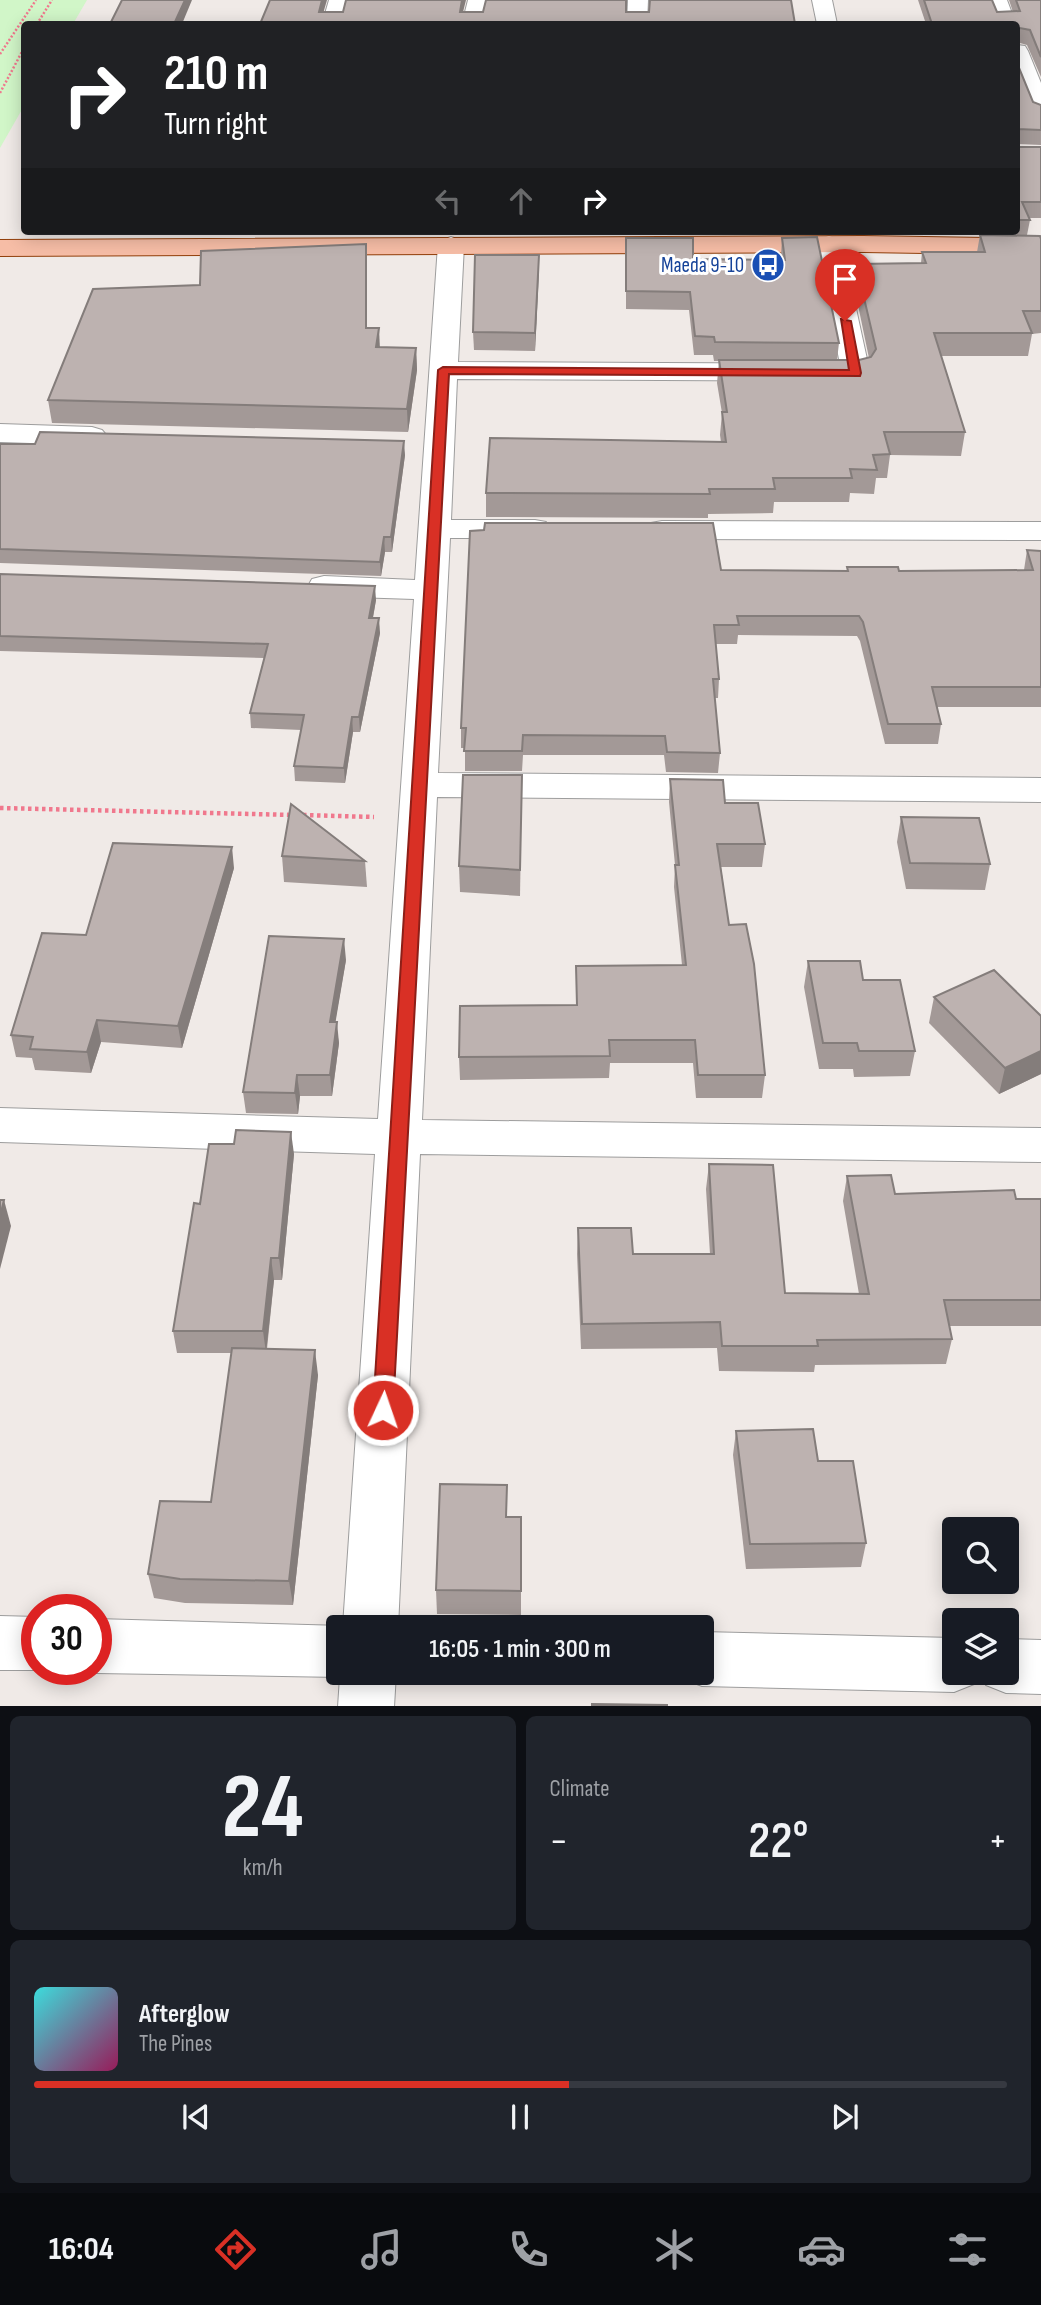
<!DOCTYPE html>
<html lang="en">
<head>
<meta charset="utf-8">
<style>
  :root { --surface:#171b24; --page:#20242c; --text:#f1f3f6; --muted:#9ea1a6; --line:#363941; --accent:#d93025 }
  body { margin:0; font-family:"Sofia Sans Condensed",sans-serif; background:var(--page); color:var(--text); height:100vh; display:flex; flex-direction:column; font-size:26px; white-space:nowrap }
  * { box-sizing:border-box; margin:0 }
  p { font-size:23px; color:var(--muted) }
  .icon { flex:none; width:38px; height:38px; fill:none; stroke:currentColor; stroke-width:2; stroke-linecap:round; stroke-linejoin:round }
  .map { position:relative; height:1706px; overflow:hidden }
  .drawer { display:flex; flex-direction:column; gap:10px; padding:10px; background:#0d0f14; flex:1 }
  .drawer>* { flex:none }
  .hud { position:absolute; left:21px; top:21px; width:999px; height:214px; border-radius:7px; box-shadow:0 4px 18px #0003; background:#202124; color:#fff; overflow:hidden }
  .fabs { position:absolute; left:942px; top:1517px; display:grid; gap:14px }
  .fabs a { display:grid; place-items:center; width:77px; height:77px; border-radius:7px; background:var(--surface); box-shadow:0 4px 18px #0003; font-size:35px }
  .speed { position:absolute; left:21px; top:1594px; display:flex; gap:14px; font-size:35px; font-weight:700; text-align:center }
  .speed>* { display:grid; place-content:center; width:91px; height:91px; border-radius:50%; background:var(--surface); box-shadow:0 4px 18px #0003; line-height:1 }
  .speed .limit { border:10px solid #d22; background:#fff; color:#111 }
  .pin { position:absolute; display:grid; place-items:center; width:60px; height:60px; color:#fff; margin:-72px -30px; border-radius:50% 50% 50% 0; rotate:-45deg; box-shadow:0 0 7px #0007 }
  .pin .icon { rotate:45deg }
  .me { position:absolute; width:77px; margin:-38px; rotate:3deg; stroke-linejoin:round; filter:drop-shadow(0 0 5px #0008) }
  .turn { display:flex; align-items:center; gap:24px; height:147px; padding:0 28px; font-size:32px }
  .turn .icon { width:91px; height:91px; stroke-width:2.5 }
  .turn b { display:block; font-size:49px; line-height:60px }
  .lanes { display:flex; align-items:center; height:66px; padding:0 28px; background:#0003; justify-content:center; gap:35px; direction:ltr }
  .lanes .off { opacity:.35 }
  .big { font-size:52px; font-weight:600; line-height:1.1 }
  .drawer .card { flex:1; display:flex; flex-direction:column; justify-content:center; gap:10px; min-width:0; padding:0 24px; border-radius:10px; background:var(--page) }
  .drawer .dial { align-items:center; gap:0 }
  .dial b { font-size:91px; line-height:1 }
  .song { display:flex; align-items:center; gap:21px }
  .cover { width:84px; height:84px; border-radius:10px; background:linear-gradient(135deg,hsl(180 70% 55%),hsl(330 70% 35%)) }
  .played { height:7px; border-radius:4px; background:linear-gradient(90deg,var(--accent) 55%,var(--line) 55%) }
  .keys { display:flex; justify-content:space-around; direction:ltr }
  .heat { display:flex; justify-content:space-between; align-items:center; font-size:38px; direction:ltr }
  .drawer .tiles { flex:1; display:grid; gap:10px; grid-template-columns:1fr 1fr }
  .card:last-child { grid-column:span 2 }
  .trip { position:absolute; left:326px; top:1615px; width:388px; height:70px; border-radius:7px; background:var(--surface); box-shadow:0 4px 18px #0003; font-weight:600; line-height:70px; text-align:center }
  .dock { display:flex; height:112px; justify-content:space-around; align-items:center; background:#090b0e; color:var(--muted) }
  .dock .icon { width:49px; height:49px }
  .dock .current { color:var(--accent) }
  .dock b { font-size:32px; color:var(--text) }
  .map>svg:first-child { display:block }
</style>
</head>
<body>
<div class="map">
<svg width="1041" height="1707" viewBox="0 0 1041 1707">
  <rect width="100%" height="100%" fill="#f0eae7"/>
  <!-- park -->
  <path fill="#d1f6c8" d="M0,0H87L73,24H24V106L0,148Z"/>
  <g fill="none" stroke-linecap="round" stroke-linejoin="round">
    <defs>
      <g id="minor">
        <path d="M329,0H349L342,24H322Z"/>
        <path d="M468,0H488L482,24H462Z"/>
        <path d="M628,0H648L647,24H627Z"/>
        <path d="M812,0H832L837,24H817Z"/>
        <path d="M987,0H1007L1016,24H996Z"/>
        <path d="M1017,45L1025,46L1028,51L1041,83V118L1033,116L1030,111L1017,78Z"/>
        <path d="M829,236L838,239L842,244L870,373L866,379L856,381L457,379L451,520H535L546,522L551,529L546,536L535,538H450L438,773L1041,778V802L437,797L422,1120L1041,1128V1162L420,1154L398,1628H338V1673H396L394,1707H338L340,1677L96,1673L88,1670H96V1619L343,1626L375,1154L0,1142V1108L378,1119L414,599L324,596L312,593L308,586L312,579L324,576L415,580L438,245L442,240L451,237L460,240L464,245L458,362L840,364L816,244L820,239Z"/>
        <path d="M0,424L92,427L102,430L107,436L102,442L92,445L0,442Z"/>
        <path d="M662,521L1041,522V540L662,539L651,537L646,530L651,523Z"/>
        <path d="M0,1616L37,1617V1670H40H0Z"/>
        <path d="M702,1632L954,1638V1673H978L974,1684L954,1692L702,1686L682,1678L680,1673H702Z"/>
        <path d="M1006,1639L1041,1640V1694L1006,1693L986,1685L981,1673H1006Z"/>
      </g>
      <path id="primary" d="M863,236L1041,239V255L863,252L0,256V240Z"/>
    </defs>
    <!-- minor casing -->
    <use href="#minor" stroke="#9d9d9d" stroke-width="2"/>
    <!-- primary casing -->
    <use href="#primary" stroke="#913f0b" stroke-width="2"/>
    <!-- path-far1 -->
    <g stroke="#f0788d" stroke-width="2.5" stroke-dasharray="2 2" stroke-linecap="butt">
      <path d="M37,24L52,0"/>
      <path d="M0,54L36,0"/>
      <path d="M0,93L24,48"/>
    </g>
    <!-- path -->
    <g stroke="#f0788d" stroke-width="4.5" stroke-dasharray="3.5 3.5" stroke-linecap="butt">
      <path d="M0,808L294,815"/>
      <path d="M303,815L374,817"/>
    </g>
    <!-- minor -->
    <use href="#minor" fill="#fff" fill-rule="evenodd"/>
    <!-- primary -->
    <use href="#primary" fill="#f6bda6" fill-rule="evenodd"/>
  </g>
  <!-- wall -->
  <g fill="#a39997">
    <path d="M918,0H992L997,12H1013L1009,0H1041V77L1027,45L1017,42V24H926Z"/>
    <path d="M1017,63L1033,102L1041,105V145L1018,144V147H1041V218H1029L1030,220L1027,235L1041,239V333L1032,334L1028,356H941L965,432L961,456L890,455L887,478H876L874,494L850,493L849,502H774L773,513L708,514V518L486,517V493L721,442L720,435L722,413L717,383L719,361H714L713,355H694L689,310L626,309V238L693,259L782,260L781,255L782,238L839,343L837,360H859L869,358L854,286L856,264L921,263L922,252H977L980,235H970L969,231H1017Z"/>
    <rect x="625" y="231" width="68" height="3"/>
    <rect x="778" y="231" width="42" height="3"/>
    <path d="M539,255L535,351L474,350L473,332Z"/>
    <path d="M367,266V328L380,347L416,348L417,370L408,432L52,423L48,400L200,285Z"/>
    <path d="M0,444L405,455L392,552H385L381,576L0,563Z"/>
    <path d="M1027,550L1041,551V707H937L941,724L938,744H885L860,641L857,636L738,635L737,644H716L719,679L718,698H715L720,753L718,773L666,772L664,755H523L522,771H465V748H461V728L721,570L847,571V567L899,571L1024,570Z"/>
    <path d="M0,574L376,600L373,618L380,633L360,732H353L345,783L295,781L294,766L301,730L251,728L250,713L264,658L0,651Z"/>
    <path d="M522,775L520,896L460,892L459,866Z"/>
    <path d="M670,779L725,803L765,844L762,867H721L729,925L765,1075L762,1098H696L693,1063H610L609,1078L460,1080L459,1057L576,1005V966L682,965L674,887L675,865L669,802Z"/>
    <path d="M901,817L990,864L985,890L906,889L897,842Z"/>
    <path d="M282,856L365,861L367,887L284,882Z"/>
    <path d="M234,868L182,1048L101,1042L91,1073L35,1070L32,1058L16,1057L11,1035L86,935Z"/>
    <path d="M346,960L335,1022L339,1043L332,1096H300L298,1114L246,1113L243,1092Z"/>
    <path d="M808,961L863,980L915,1051L910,1076L854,1077L853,1069H819L804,987Z"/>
    <path d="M934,997L1041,1016V1074L999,1094L929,1023Z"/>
    <path d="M294,1154L282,1280H274L267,1349L318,1375L293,1605L185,1603L154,1598L148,1574L211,1502L232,1353H177L173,1331L200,1204Z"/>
    <path d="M709,1164L785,1293L859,1294L843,1201L847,1176L895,1194L1041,1199V1326H950L952,1339L946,1364L815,1365L814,1372L719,1371L717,1348L581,1349L577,1254L578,1228L633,1254H710L706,1189Z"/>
    <path d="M736,1431L818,1461L866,1543L861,1567L746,1569L733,1455Z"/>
    <path d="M507,1517H521V1615L437,1614L436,1590Z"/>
  </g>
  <!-- shaded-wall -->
  <g fill="#847d7b">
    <path d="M185,0H192L182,24H174Z"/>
    <path d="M322,0H327L320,24L319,12Z"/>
    <path d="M462,0H466L460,24V12Z"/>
    <path d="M366,244L367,266V350L366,328Z"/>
    <path d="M539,255V272L535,351V333Z"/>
    <path d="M379,328L380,350L376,347Z"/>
    <path d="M416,348L417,370L408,432L407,409Z"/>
    <path d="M404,441L405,455L392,552L391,537Z"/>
    <path d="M384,537L385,552L381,576L380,562Z"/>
    <path d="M375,586L376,600L370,633L369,618Z"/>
    <path d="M379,618L380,633L360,732L359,717Z"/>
    <path d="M352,717L353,732L345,783L344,768Z"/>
    <path d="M232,847L234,868L182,1048L178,1026Z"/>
    <path d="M344,939L346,960L332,1043L330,1022Z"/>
    <path d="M97,1020L101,1042L91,1073L87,1052Z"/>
    <path d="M337,1022L339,1043L332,1096L330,1075Z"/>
    <path d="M1041,1051V1074L999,1094L1005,1068Z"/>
    <path d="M297,1075L300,1096L298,1114L295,1093Z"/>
    <path d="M291,1132L294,1154L282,1280L279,1258Z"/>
    <path d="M4,1200L11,1226L0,1269V1216Z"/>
    <path d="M271,1258L274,1280L266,1353L263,1331Z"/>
    <path d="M315,1350L318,1375L293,1605L289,1581Z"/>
  </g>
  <!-- building -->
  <g fill="#bdb2b0" stroke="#847d7b" stroke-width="2">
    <path d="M122,0H185L174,24H110Z"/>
    <path d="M270,0H322L319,12H343L346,0H462L460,12H483L486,0H626V12H649L650,0H791L795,24H260Z"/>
    <path d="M924,0H992L997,12L1020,11L1016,0H1041V57L1030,30L1020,28L1017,31V24H932Z"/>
    <path d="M1017,63L1033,102L1041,105V130L1018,129V147H1041V202H1022L1030,220H1017Z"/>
    <path d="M980,235L1040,236L1041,239V311H1023L1032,333H934L965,432H884L890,454L873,455L877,470L850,469L852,478H773L775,489H709L710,494L486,493L490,438L726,442L722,412H727L719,360H859L871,357L876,349L856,264L926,263L922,252H985Z"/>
    <path d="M817,237L839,343L715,342L714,337L695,336L690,292L626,291V238H693V259L785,260L782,238Z"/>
    <path d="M366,244V328H379L376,347L416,348L407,409L48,400L93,289L200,285L201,251Z"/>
    <path d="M475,255H539L535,333L473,332Z"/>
    <path d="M40,432L404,441L391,537H384L380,562L0,549V444H35Z"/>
    <path d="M485,523H713L721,570L848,571L847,567H898L899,571L1033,570L1027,550L1041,551V687H932L941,724H888L863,622L859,616H737L739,625H714L719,679H713L720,753L667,752L665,736L523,735L522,751H464L466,728H461L470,531L484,530Z"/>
    <path d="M0,574L375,586L369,618H379L359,717H352L344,768L294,766L304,715L250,713L268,644L0,636Z"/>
    <path d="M463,775H522L520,870L459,866Z"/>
    <path d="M670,779L723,780L725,803H758L765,844H717L729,925L746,924L754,964L765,1075H698L695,1040H609L610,1056L459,1057L460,1006L577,1005L576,966L686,965L675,865H679Z"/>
    <path d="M291,804L365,861L282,856Z"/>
    <path d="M901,817L979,818L990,864L910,863Z"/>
    <path d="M113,843L232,847L178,1026L97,1020L87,1052L30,1049L33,1037L11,1035L42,933L86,935Z"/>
    <path d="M269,936L344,939L330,1022H337L330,1075H297L295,1093L243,1092Z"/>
    <path d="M808,961H860L863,980H900L915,1051H859L857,1043H823Z"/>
    <path d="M994,970L1041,1016V1051L1005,1068L934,997Z"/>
    <path d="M236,1130L291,1132L279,1258H271L263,1331H173L194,1203L200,1204L209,1144H234Z"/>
    <path d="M709,1164L773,1165L785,1293L869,1294L847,1176L891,1175L895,1194L1014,1190L1016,1199H1041V1300H944L952,1339L817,1340L818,1346H722L720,1322L582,1324L578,1228H631L633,1254H714Z"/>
    <path d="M0,1200H4L0,1216Z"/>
    <path d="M232,1348L315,1350L289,1581L180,1579L148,1574L160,1501L211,1502Z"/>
    <path d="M813,1429L818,1461H853L866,1543L750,1544L736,1431Z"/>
    <path d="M440,1484L507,1485L506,1517H521V1591L436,1590Z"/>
    <path d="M592,1704L667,1705V1706H592Z"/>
  </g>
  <!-- route -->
  <path fill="#d93025" stroke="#8d1f18" stroke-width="2" d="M841,319L851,321L861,373L860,376L449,374L393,1410L390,1416L383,1419L376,1416L373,1410L438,370L443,367L849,370Z"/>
  <!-- icons -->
  <defs>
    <symbol id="bus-disc" viewBox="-11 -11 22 22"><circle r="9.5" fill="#1a4fb4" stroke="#fff"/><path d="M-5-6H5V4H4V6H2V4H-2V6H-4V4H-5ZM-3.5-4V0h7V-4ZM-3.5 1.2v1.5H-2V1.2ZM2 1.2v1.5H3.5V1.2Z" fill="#fff"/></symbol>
  </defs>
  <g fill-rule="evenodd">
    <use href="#bus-disc" x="749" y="246" width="38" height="38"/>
  </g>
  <g text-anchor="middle" stroke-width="6" stroke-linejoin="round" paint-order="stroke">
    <!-- far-transit labels -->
    <g font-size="21" fill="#164399" stroke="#fff" text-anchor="end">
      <text x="744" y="272">Maeda 9-10</text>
    </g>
  </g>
</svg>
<div class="fabs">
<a><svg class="icon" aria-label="search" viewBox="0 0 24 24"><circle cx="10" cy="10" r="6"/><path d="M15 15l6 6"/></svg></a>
<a><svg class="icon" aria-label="layers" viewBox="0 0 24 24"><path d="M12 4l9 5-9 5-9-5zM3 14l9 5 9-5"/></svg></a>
</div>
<div class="speed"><div class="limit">30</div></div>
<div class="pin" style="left:845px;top:321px;background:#d93025"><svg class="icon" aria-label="arrive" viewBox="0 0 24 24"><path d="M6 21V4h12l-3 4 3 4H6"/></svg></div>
<svg class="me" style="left:383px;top:1410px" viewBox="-20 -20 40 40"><circle r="17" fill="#d93025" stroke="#fff" stroke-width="3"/><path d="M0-11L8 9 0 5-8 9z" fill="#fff"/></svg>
<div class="trip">16:05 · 1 min · 300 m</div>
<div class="hud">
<div class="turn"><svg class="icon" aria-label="right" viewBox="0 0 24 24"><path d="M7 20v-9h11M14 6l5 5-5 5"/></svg><div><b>210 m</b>Turn right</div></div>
<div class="lanes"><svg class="icon off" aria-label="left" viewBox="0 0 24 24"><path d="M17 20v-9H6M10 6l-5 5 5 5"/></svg><svg class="icon off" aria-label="ahead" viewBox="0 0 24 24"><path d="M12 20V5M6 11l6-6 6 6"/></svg><svg class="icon" aria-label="right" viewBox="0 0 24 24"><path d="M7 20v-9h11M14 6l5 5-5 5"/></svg></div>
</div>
</div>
<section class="drawer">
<div class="tiles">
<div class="card dial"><b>24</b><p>km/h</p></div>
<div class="card"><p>Climate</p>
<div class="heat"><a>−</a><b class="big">22°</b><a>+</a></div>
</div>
<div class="card">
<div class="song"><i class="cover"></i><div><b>Afterglow</b><p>The Pines</p></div></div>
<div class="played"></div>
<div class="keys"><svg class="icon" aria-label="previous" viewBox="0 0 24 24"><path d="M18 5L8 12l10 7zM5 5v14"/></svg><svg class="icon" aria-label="pause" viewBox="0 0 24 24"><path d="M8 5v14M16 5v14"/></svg><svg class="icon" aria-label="next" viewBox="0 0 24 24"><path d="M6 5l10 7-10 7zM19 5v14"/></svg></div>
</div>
</div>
</section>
<nav class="dock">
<b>16:04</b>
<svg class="icon current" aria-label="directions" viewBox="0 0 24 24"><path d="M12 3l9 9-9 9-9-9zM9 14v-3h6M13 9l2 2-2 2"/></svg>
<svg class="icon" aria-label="music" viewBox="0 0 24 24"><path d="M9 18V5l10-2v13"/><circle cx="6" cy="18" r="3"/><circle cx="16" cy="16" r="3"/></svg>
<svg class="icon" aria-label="phone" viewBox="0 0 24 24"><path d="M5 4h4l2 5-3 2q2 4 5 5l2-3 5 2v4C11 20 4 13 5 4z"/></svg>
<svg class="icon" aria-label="climate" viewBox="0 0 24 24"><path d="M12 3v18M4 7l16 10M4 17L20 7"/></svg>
<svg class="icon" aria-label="car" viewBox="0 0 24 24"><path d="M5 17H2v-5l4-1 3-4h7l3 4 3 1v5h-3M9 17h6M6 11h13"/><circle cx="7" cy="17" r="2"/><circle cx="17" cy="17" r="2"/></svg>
<svg class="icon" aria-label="filters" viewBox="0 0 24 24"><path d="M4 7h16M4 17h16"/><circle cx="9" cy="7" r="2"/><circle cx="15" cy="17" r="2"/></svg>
</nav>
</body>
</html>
